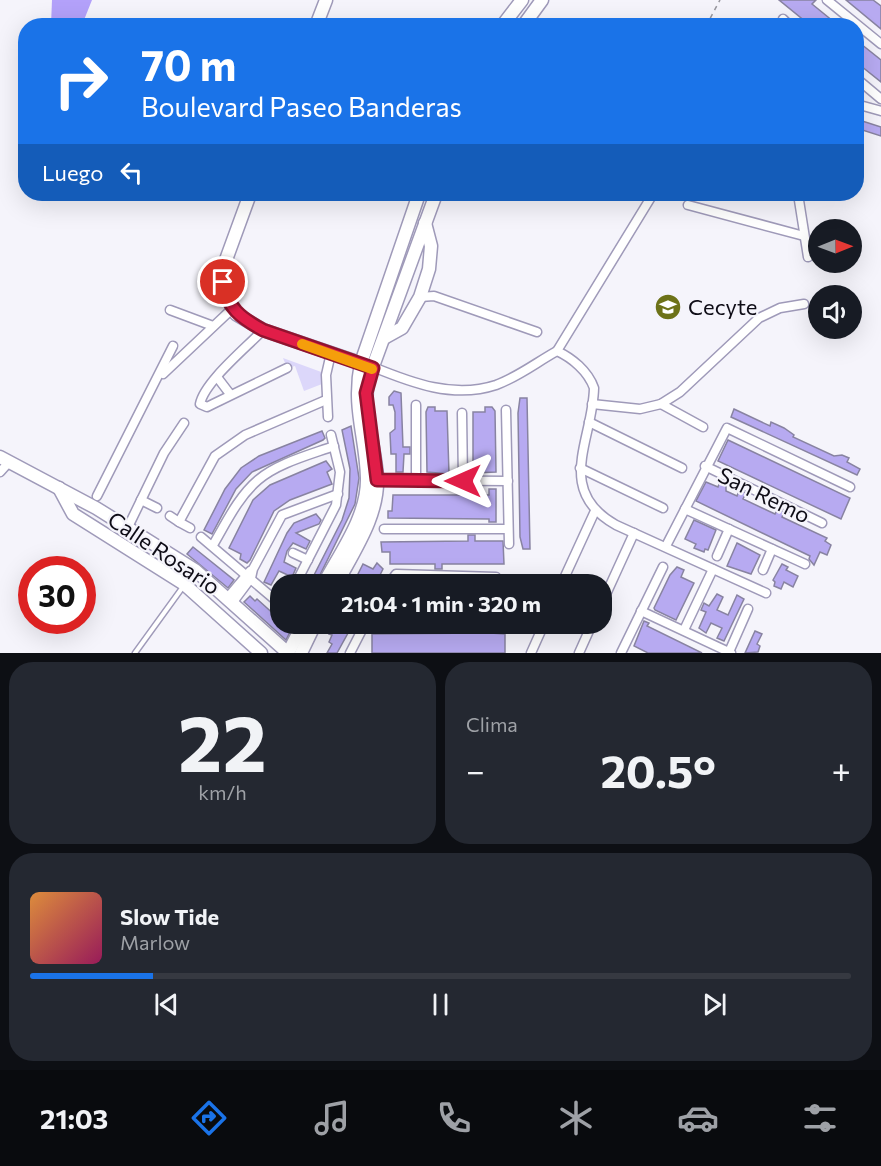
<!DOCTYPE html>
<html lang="es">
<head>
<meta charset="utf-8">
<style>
  :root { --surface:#171b24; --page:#242831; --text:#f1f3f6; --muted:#9ea1a6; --line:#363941; --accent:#1a73e8 }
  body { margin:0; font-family:Commissioner,sans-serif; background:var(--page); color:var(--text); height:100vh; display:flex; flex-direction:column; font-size:22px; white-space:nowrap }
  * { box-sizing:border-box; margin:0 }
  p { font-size:20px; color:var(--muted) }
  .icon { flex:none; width:33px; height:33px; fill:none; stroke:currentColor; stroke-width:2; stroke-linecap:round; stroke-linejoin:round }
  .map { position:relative; height:653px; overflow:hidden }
  .sheet { display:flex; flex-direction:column; gap:9px; padding:9px; background:#0d0f14; flex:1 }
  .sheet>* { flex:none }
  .top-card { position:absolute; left:18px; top:18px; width:846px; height:183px; border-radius:24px; box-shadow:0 6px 24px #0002; background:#1a73e8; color:#fff; overflow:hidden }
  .needle { width:39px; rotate:89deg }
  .tools { position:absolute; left:808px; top:219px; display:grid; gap:12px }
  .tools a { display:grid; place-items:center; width:54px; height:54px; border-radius:50%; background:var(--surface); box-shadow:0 6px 24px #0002; font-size:30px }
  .speed { position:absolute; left:18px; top:556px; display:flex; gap:12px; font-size:30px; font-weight:700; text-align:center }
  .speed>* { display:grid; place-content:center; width:78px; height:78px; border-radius:50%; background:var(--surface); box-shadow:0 6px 24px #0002; line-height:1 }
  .speed .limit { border:9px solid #d22; background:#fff; color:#111 }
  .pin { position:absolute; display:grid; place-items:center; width:51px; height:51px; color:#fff; margin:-26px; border:3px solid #fff; border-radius:50%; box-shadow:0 2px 6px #0007 }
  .me { position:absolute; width:66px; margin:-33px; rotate:270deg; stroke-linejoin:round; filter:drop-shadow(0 0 4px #0008) }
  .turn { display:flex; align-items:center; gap:21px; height:126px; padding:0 24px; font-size:27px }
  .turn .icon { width:78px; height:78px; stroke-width:2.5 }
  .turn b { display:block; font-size:42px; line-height:51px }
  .then { display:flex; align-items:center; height:57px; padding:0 24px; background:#0003; gap:12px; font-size:22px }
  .big { font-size:45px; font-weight:700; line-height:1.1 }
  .sheet .card { flex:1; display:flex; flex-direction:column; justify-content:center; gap:9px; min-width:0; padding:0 21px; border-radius:24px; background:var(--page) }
  .sheet .dial { align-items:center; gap:0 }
  .dial b { font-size:78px; line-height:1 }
  .song { display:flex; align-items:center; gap:18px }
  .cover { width:72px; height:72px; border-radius:9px; background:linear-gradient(135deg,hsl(30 70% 55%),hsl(330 70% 35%)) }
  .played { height:6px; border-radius:3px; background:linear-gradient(90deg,var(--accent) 15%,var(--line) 15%) }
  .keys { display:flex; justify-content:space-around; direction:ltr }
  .heat { display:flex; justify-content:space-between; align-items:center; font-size:33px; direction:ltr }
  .sheet .tiles { flex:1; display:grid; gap:9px; grid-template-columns:1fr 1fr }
  .card:last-child { grid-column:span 2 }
  .trip { position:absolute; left:270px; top:574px; width:342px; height:60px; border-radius:24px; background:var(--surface); box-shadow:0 6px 24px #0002; font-weight:700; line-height:60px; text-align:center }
  .dock { display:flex; height:96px; justify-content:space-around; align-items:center; background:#090b0e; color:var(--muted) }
  .dock .icon { width:42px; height:42px }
  .dock .selected { color:var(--accent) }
  .dock b { font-size:27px; color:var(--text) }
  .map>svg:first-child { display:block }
</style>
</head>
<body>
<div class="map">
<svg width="881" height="653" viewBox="0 0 881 653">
  <rect width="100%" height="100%" fill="#f5f4fb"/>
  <!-- green -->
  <path fill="#dcd7fa" d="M283,358L324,373L322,384L304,391L295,366L287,368Z"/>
  <!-- water -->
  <path fill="#b3a1fa" d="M52,0H92L82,25H51Z"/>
  <!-- building -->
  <g fill="#b7aaf1" stroke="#8883a1" stroke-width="1.5">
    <path d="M779,0H816L812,4L839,26H811Z"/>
    <path d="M846,0H873L881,6V29Z"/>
    <path d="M856,40L881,60V82L856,62Z"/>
    <path d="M856,119L881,127V136L856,128Z"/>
    <path d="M394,391L401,393L403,447H410V454H404L403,472H396V454H391L390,433L395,429V412L393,405H389V397Z"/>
    <path d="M527,398L530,549H523L520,537L518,413L520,398Z"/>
    <path d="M428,407H435V411H447L449,474L427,472L426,412Z"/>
    <path d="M485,407H492L495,411L496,472L473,473V412H485Z"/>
    <path d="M734,409L770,426L771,422L784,428L794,435L793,437L834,456L842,455L849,458L847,462L860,469L857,475L731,417Z"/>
    <path d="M351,426L359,478L355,504L315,585H309L342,520L349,498L350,469L342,430Z"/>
    <path d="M322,431L325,438L323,440L252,472L236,489L212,534L204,530L225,489L241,468L259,456Z"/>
    <path d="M728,440L850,498L841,519L718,461Z"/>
    <path d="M326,461L332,469L327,472L332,484L290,500L274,511L250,560L247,563L240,559L241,554L229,548L253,500L270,485Z"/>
    <path d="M720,481L726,484V491L737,496L739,490L746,493L743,499L775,514L778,509L784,512L782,517L827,538L825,541L831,545L827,555L820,552L814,565L809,559L810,556L696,501L706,482L718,487Z"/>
    <path d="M489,489H496V522H489V519L388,518V511H392L393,495H489Z"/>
    <path d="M316,514L321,520L319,524L296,533L310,541L306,549L293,543L287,551L284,562L296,568L292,577L279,571L271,585L264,582L287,533L294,523Z"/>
    <path d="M694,520L716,530L708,550L705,549L704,552L694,548L696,544L685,539Z"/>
    <path d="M468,535H475V541H503L504,564H442V569H435V564H390V552H382L381,542L468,541Z"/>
    <path d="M737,543L760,555L751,574L727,566Z"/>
    <path d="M193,547L234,580L228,588L187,554Z"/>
    <path d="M377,563L383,569L375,585H360L363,580L357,576L363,564L373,569Z"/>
    <path d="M782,564L788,567L786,570L798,576L793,587L784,582L781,589L774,586L775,582L773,580Z"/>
    <path d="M677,567L684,570L681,577L694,583L676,620L655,610L654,608L670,575Z"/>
    <path d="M717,594L723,597L717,610L728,615L737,595L744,599L724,641L717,638L722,628L711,623L706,633L699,628L706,612L701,610L704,603L709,606Z"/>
    <path d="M250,596L255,601L257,599L277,617L280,614V624L293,626L286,640L244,602Z"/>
    <path d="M644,621L649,623L647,626L702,653H648L634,646Z"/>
    <path d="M335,624H353L337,653H327L332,644L329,642L332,635L329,634Z"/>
    <path d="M484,628H491V633L505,634V653H372V634L481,633H484Z"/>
    <path d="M755,631L762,634L757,644L760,646L758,652L745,653Z"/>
  </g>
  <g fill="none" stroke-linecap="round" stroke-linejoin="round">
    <defs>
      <path id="lane" d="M135,653L193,573"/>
      <g id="street">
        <path d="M827,0L881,44"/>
        <path d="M783,19L790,26"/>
        <path d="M856,78L881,99"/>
        <path d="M856,104L881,111"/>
        <path d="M798,194L808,257"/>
        <path d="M688,205L804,236"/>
        <path d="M420,297L434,296L537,332"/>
        <path d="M170,310L213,326"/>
        <path d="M263,330C247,347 204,382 200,404L207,407L213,404L287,368"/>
        <path d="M557,351L653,194"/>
        <path d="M373,367C412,383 454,399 496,385C518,377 537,362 557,351C572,358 588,371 594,388C593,440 554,490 616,525L766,593"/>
        <path d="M163,374L233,308"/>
        <path d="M217,377L230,394"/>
        <path d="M592,404L640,409L661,404L680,392L759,318L780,308L804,304"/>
        <path d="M661,404L703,427"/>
        <path d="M416,405V481"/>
        <path d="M506,410L509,544"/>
        <path d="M462,413L463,481"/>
        <path d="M328,417L326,375L331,353"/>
        <path d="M589,422L682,468"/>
        <path d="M705,466L822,523"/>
        <path d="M580,468L663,508"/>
        <path d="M0,472L9,462"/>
        <path d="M377,480L508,481"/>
        <path d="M97,496L173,346"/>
        <path d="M141,500L157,508"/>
        <path d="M685,509L805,564"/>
        <path d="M170,516L179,522"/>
        <path d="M128,527L164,453L184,423"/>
        <path d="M190,528L179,522L215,456L245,435L326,400"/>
        <path d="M384,529H508"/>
        <path d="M201,537L280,604"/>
        <path d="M213,545C226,523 238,497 258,480C278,463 309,455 334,446"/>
        <path d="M666,546L727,428L850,487"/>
        <path d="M293,553L308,560"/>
        <path d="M717,556L729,529"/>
        <path d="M763,570L772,549"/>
        <path d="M297,581L336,505L340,472L331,435"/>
        <path d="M388,585L396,574L496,577"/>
        <path d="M561,585L595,511"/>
        <path d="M228,597L250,571"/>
        <path d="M233,602L251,578L253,569L282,515L338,494"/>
        <path d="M602,603L634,533"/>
        <path d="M641,611L731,653"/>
        <path d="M684,630L713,569"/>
        <path d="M729,652L748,609"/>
        <path d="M350,653L365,624"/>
        <path d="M531,653L544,624"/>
        <path d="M579,653L592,624"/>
        <path d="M621,653L663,567"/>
      </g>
      <g id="secondary">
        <path d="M316,26L326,0"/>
        <path d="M502,26L522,0"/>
        <path d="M523,26L542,0"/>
        <path d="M250,194L223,268L225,294L236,314L263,330L366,365"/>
        <path d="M384,338L402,328L420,297L429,269L431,246L425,223"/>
        <path d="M0,457L96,508L195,570L288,653"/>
        <path d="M59,488L73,514L184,584L261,653"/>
        <path d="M323,585C340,553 368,516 367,478C366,436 352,408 361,363L419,194"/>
        <path d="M336,585C353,552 379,516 377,477C375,445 362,412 368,380L436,194"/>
        <path d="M288,653L303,624"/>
        <path d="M301,653L315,624"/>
      </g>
    </defs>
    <!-- lane casing -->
    <use href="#lane" stroke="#9f9ab9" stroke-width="7"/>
    <!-- street casing -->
    <use href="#street" stroke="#9f9ab9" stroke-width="11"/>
    <!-- secondary casing -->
    <use href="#secondary" stroke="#9f9ab9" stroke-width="15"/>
    <!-- path -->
    <path stroke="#97969e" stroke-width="1.5" stroke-dasharray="4.5 4.5" stroke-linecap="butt" d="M706,26L720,0"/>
    <!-- lane -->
    <use href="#lane" stroke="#fff" stroke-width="4"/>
    <!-- street -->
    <use href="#street" stroke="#fff" stroke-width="8"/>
    <!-- secondary -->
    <use href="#secondary" stroke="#fff" stroke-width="12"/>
  </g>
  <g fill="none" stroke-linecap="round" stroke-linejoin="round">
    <defs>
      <path id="route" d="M223,282C227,308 241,318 263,330L373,368L366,393L377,480L463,481"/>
    </defs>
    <!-- route casing -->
    <use href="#route" stroke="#92132f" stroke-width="15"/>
    <!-- route -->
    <use href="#route" stroke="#e11d48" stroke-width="10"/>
    <!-- slow -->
    <path stroke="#f59e0b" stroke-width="10" d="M302,344L372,369"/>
  </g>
  <!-- icons -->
  <defs>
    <symbol id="school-disc" viewBox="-11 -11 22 22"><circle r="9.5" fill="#6d7218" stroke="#f5f4fb"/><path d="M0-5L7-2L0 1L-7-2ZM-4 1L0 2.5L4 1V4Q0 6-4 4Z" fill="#fff"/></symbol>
  </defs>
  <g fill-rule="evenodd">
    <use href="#school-disc" x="653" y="292" width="30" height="30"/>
  </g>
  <g text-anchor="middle" stroke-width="4.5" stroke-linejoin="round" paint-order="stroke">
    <!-- poi labels -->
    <g font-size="22" fill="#0e0c16" stroke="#f5f4fb" text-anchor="start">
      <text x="688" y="315">Cecyte</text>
    </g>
    <!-- street labels -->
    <g font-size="22" fill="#0e0c16" stroke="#f5f4fb">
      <text transform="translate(764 495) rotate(26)" y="8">San Remo</text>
      <text transform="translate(164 553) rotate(34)" y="8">Calle Rosario</text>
    </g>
  </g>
</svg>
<div class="tools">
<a><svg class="needle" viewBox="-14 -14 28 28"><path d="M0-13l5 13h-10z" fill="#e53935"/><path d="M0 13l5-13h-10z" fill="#9ea1a6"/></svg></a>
<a><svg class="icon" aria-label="sound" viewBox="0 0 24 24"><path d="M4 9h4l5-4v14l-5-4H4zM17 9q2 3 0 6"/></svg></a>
</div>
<div class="speed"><div class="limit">30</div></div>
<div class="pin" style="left:223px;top:282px;background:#d93025"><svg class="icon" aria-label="arrive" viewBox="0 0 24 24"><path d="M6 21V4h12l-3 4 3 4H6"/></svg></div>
<svg class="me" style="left:463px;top:481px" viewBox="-20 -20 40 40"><path d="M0-17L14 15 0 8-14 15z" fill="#e11d48" stroke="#fff" stroke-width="4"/></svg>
<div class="trip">21:04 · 1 min · 320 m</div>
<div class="top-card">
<div class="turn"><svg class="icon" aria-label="right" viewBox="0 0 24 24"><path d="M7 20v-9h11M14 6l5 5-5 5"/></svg><div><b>70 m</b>Boulevard Paseo Banderas</div></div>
<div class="then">Luego<svg class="icon" aria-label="left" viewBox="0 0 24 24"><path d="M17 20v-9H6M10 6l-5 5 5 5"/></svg></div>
</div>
</div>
<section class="sheet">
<div class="tiles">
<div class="card dial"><b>22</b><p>km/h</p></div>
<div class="card"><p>Clima</p>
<div class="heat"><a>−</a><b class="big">20.5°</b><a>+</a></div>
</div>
<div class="card">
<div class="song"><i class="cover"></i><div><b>Slow Tide</b><p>Marlow</p></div></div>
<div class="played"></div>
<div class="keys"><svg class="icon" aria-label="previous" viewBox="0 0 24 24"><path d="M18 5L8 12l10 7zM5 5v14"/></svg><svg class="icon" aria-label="pause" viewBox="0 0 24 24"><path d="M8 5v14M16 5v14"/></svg><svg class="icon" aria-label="next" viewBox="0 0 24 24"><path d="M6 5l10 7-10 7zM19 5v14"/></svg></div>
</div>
</div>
</section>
<nav class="dock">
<b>21:03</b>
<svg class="icon selected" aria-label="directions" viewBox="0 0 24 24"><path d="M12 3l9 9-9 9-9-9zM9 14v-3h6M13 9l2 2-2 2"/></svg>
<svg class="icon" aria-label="music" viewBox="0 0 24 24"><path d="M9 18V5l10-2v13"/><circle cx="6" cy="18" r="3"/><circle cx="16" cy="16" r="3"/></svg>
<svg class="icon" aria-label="phone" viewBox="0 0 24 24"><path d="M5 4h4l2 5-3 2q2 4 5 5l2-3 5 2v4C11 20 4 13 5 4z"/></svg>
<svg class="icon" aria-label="climate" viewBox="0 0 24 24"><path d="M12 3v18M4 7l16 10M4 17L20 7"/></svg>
<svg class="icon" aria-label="car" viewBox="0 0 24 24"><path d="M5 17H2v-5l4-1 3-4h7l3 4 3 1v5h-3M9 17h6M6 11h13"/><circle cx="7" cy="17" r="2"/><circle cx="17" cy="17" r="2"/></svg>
<svg class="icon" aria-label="filters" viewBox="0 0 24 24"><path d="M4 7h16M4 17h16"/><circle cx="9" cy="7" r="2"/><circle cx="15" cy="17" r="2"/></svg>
</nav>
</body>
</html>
